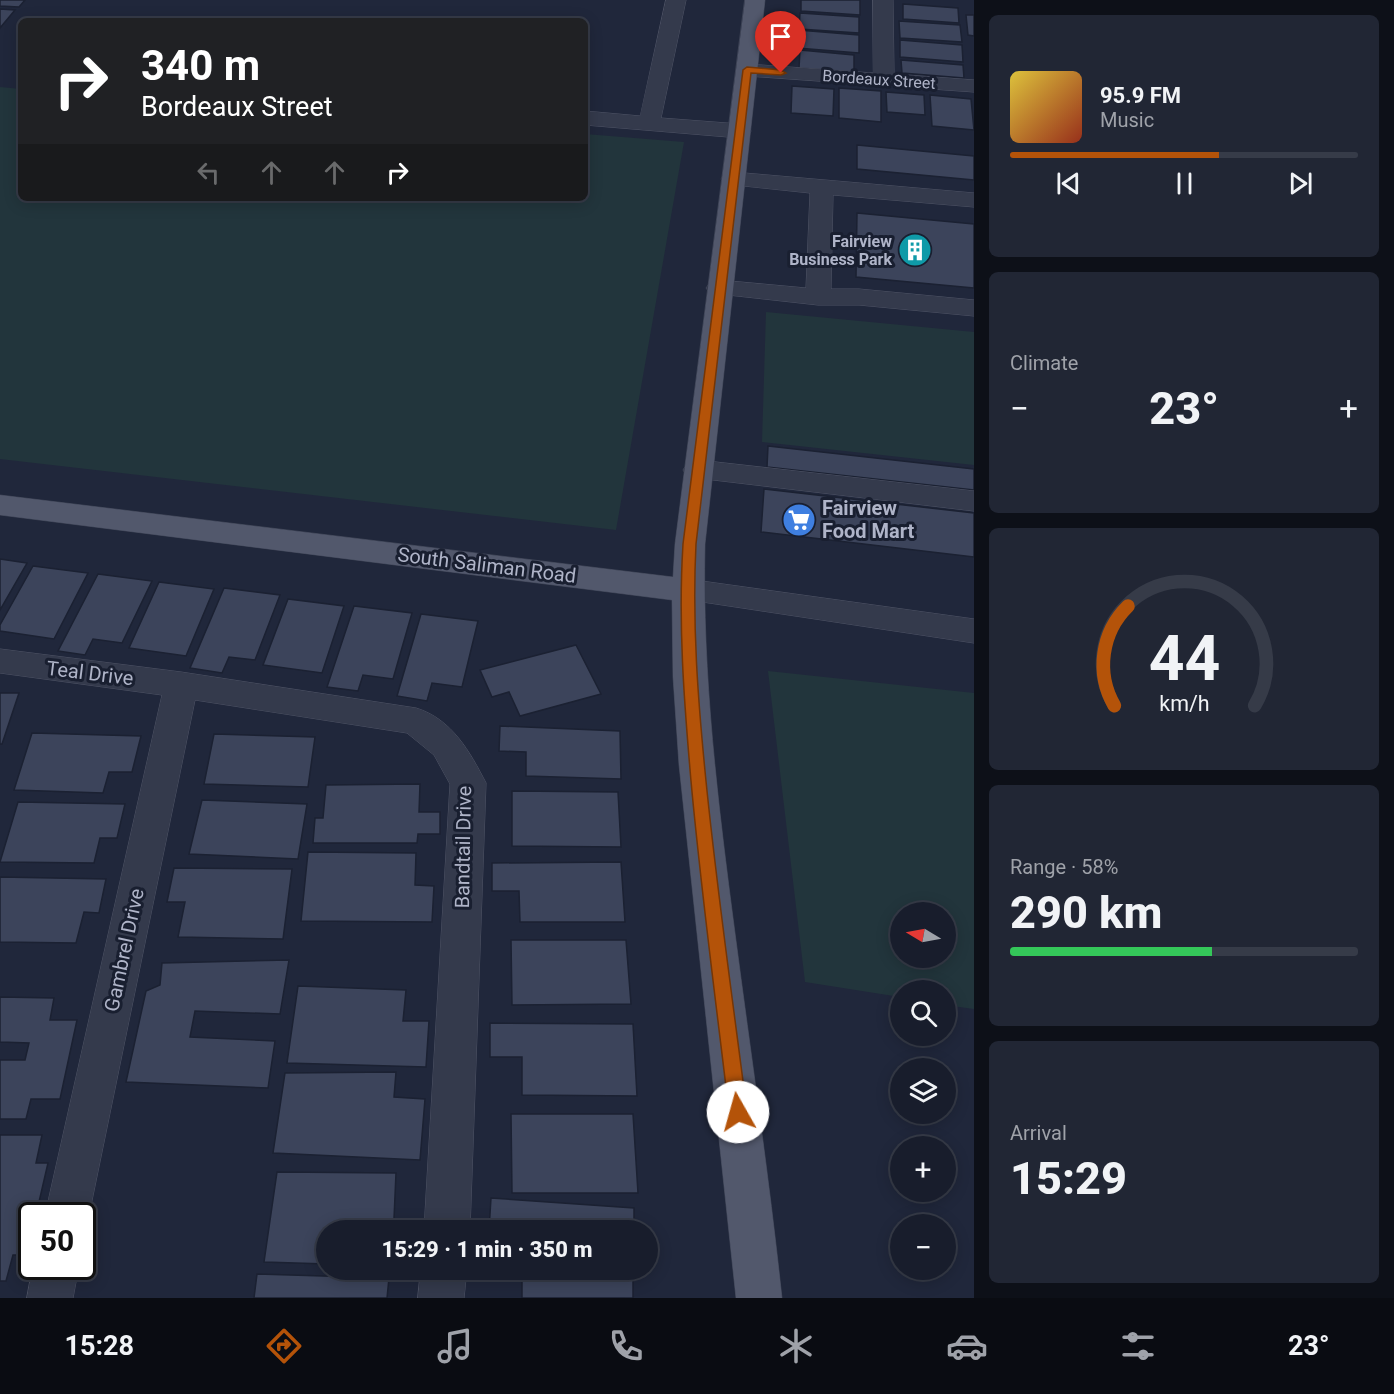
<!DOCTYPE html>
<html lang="en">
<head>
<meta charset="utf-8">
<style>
  :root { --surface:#181d2c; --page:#212634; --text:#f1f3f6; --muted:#9fa2a9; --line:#363b48; --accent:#b45309 }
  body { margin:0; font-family:Roboto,sans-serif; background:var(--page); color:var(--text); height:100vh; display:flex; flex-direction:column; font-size:22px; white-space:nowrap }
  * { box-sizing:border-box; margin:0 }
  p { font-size:20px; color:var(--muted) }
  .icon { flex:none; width:33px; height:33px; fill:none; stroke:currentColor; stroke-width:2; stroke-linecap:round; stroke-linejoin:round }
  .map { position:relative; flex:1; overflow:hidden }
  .side { display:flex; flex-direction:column; gap:15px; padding:15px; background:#0d1018; width:420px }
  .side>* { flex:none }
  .guide { position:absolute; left:18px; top:18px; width:570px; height:183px; border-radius:9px; box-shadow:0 3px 15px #0003,0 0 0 2px var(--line); background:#202124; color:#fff; overflow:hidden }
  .needle { width:39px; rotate:280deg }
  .buttons { position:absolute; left:890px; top:902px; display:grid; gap:12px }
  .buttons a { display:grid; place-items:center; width:66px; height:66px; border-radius:50%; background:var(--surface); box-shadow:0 3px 15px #0003,0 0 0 2px var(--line); font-size:30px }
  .speed { position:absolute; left:18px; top:1202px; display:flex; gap:12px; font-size:30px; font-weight:700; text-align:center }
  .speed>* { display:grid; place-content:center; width:78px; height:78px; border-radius:50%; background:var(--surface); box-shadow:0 3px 15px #0003,0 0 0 2px var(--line); line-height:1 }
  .speed .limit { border:3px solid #111; border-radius:9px; background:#fff; color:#111 }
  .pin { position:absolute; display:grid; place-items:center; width:51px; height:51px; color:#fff; margin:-62px -26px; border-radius:50% 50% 50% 0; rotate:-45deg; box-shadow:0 0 6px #0007 }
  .pin .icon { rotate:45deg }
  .me { position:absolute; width:66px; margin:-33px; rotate:353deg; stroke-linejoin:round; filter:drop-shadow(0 0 4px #0008) }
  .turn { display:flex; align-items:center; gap:21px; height:126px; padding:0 24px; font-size:27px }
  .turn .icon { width:78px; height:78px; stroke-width:2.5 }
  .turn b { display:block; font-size:42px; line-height:51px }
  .lanes { display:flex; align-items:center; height:57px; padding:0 24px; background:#0003; justify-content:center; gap:30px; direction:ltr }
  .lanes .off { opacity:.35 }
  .big { font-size:45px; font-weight:800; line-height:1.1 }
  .side .widget { flex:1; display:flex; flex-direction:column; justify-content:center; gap:9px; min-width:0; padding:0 21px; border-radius:9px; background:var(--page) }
  .side .dial { align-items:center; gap:0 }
  .dial svg { height:156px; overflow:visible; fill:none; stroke:var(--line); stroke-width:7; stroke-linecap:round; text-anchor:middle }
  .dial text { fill:var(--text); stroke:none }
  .song { display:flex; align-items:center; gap:18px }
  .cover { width:72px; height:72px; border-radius:9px; background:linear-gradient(135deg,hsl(50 70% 55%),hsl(10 70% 35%)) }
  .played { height:6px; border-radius:3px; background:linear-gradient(90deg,var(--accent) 60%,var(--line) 60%) }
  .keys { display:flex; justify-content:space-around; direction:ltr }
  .heat { display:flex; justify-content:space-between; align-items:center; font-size:33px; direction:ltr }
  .charge { height:9px; border-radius:4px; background:linear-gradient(90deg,#34c759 58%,var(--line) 0) }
  .trip { position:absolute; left:316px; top:1220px; width:342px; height:60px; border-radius:30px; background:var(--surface); box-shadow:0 3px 15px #0003,0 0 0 2px var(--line); font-weight:800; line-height:60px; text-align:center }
  .tab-bar { display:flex; height:96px; justify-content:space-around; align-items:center; background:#0a0c12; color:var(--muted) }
  .tab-bar .icon { width:42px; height:42px }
  .tab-bar .selected { color:var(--accent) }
  .tab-bar b { font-size:27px; color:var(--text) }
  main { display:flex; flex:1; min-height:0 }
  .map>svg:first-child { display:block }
</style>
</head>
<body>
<main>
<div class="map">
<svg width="974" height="1298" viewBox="0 0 974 1298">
  <rect width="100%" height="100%" fill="#20273b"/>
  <!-- green -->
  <g fill="#22353c" fill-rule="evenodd">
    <path d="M0,87L21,89V198H585V134L684,142L616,530L0,459Z"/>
    <path d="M766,312L974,332V465L762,442Z"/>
    <path d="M768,671L974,693V1009L945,1005V990H900V997L805,982ZM900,912H945V957H900Z"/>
  </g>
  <!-- building -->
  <g fill="#3c445b" stroke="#1b2132" stroke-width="1.5">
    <path d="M0,0H25L19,7L0,6Z"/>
    <path d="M801,0H860V15L801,11Z"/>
    <path d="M903,4L958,8L959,23L903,19Z"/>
    <path d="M0,9L15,10L0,28Z"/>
    <path d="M800,13L859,17V33L799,29Z"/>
    <path d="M966,15H974V36L968,35Z"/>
    <path d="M899,21L960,25L962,42L900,38Z"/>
    <path d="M798,30L859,35V53L797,48Z"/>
    <path d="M900,40L962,45L963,62L900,57Z"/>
    <path d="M800,50L854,55V72L799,68Z"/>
    <path d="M901,60L963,65L964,78L902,73Z"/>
    <path d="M792,86L834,89L833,116L791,113Z"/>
    <path d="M839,88L881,91V122L839,118Z"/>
    <path d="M886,92L924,95L925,115L887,112Z"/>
    <path d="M930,95L971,99L974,130L932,126Z"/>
    <path d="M857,145L974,156V180L857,169Z"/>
    <path d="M857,213L974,224V288L856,277Z"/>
    <path d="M768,446L974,469V490L767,467Z"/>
    <path d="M764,489L974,513V557L761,532Z"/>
    <path d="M0,559L27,563L0,610Z"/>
    <path d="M33,566L88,573L54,639L0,631V625Z"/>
    <path d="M98,574L152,581L122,643L93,639L85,655L58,651Z"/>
    <path d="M159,582L214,589L186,656L129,648Z"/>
    <path d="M224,588L280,595L255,660L229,657L222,673L190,668Z"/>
    <path d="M288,599L344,606L322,673L263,665Z"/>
    <path d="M354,606L412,613L393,679L363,675L358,691L327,687Z"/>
    <path d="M421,614L478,621L462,687L432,683L427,701L397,696Z"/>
    <path d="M576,645L601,694L520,716L509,692L492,697L480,670Z"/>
    <path d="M0,693H19L2,744H0Z"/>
    <path d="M500,726L620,731L621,779L526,776V752L499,751Z"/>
    <path d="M32,733L141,736L132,772H109L103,793L14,790Z"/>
    <path d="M214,734L315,737L308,787L204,784Z"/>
    <path d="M420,784L419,812H440V834H418L417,843H313L315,818H323L326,785Z"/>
    <path d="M512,791L618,792L621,847L512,846Z"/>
    <path d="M202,800L307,804L298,859L189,854Z"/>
    <path d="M18,802L125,804L117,838H100L94,863L0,862Z"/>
    <path d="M308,852L416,853L415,885L434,886L432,922L301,921Z"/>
    <path d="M621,862L625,922H520L519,891H492V863Z"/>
    <path d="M174,868L292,869L283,939L178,937L185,902H167Z"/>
    <path d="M0,877L106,879L99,913L84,912L76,943L0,942Z"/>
    <path d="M511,940H626L631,1004L512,1005Z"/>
    <path d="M289,960L280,1014L195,1011L190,1037L275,1041L268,1088L126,1082L146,991L160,985L162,963Z"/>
    <path d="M298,986L406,990L403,1021H429L426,1067L287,1063Z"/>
    <path d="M0,997L54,998L50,1020H77L60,1099H31L26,1119H0V1060H25L29,1043L0,1042Z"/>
    <path d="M490,1023L633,1024L637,1096L522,1095V1057H490Z"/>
    <path d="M396,1072L394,1097L425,1099L420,1160L273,1153L285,1073Z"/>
    <path d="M511,1114H633L638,1193H512Z"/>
    <path d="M0,1135H42L36,1163H48L36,1215H32V1234L27,1255H13L6,1281H0Z"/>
    <path d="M277,1172L396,1173L394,1219L415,1220L414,1230H327V1264L264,1262Z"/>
    <path d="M491,1198L634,1208V1230H489Z"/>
    <rect x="522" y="1269" width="111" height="29"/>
    <path d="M257,1274L389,1278L387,1298H254Z"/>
  </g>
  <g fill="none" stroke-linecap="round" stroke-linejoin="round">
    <defs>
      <g id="minor">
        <path d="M666,0H686L661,118L740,124L748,126L751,131L748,136L740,138L585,125V111L640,116Z"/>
        <path d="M873,0H893L894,74L974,80V92L747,76L740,74L737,70L740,66L747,64L873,73Z"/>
        <path d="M733,172L974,193V207L833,195L831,289H859L974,300V316L859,305H818L710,293L706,288L710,283L719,280L806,288L810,193L725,184L721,179L725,174Z"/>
        <path d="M698,460L974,491V511L688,477L683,470L688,463Z"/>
        <path d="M687,579L974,619V643L676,598L671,590L676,582Z"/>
        <path d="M0,649L181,672L416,708C452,719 470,752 486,783L470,1230H424L450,784L434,755L407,733L195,700L89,1215L82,1231V1215H45L162,695L0,673Z"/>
        <path d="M33,1266H79L73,1298H27Z"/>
        <path d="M421,1269H467L464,1298H418Z"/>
      </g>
      <path id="major" d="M745,0H765L705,544C702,675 718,804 735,933C751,1055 769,1176 782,1298H736L679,765L673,677L672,600L0,515V495L673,577L675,544Z"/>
    </defs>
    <!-- minor casing -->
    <use href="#minor" stroke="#4f5466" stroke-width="1"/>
    <!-- major casing -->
    <use href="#major" stroke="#3d4355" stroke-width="1"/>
    <!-- minor -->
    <use href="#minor" fill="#343a4c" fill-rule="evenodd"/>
    <!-- major -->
    <use href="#major" fill="#52586c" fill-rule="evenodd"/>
  </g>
  <!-- route -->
  <path fill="#b45309" stroke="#753606" stroke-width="1.5" d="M747,67L781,70L786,73L781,75L751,73L696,544C692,624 698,701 706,781C717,891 733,1002 747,1112L744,1118L738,1120L732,1118L729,1112C716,1002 701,891 691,781C684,701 678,623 683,544L743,70Z"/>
  <!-- icons -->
  <defs>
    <symbol id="building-disc" viewBox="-11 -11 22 22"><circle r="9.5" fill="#0f9aa8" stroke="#191f30"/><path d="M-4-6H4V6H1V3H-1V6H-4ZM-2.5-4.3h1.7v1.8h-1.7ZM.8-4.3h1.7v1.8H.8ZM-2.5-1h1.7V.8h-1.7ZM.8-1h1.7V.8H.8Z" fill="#fff"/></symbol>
    <symbol id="supermarket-disc" viewBox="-11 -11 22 22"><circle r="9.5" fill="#3f7fe0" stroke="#191f30"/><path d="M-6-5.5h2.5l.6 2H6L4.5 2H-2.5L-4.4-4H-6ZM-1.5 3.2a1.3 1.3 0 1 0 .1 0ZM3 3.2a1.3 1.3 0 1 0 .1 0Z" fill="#fff"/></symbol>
  </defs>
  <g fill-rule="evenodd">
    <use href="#building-disc" x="896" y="231" width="38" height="38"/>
    <use href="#supermarket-disc" x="780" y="501" width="38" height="38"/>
  </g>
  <g text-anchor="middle" stroke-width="6" stroke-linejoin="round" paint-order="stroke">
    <!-- far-street labels -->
    <g font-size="16" fill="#afb4c8" stroke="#191f30">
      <text transform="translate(879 79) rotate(4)" y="6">Bordeaux Street</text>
    </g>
    <!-- far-poi labels -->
    <g font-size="16" font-weight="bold" fill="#afb4c8" stroke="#191f30" text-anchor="end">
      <text x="892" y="247">Fairview<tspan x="892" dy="18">Business Park</tspan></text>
    </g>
    <!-- poi labels -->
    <g font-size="20" font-weight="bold" fill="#afb4c8" stroke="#191f30" text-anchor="start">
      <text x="822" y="515">Fairview<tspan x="822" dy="23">Food Mart</tspan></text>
    </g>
    <!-- street labels -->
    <g font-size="20" fill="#afb4c8" stroke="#191f30">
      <text transform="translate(487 565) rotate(7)" y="7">South Saliman Road</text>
      <text transform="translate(90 673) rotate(7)" y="7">Teal Drive</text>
      <text transform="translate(463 847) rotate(-89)" y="7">Bandtail Drive</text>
      <text transform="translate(124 950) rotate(-78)" y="7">Gambrel Drive</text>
    </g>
  </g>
</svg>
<div class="buttons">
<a><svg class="needle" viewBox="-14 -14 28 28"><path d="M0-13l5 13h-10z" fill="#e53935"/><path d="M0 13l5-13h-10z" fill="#9fa2a9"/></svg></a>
<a><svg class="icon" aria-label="search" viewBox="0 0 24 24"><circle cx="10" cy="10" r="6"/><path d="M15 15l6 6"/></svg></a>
<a><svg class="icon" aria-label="layers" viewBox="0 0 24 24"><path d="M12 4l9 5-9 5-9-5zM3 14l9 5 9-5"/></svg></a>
<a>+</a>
<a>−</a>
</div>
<div class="speed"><div class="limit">50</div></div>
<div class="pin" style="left:781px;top:73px;background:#d93025"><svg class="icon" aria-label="arrive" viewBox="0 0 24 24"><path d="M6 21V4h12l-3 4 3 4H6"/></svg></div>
<svg class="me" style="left:738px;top:1112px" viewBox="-20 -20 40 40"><circle r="19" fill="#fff"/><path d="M0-13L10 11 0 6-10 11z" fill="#b45309"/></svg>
<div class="trip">15:29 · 1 min · 350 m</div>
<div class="guide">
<div class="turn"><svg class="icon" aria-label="right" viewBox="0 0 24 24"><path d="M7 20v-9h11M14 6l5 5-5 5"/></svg><div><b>340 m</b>Bordeaux Street</div></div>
<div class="lanes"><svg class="icon off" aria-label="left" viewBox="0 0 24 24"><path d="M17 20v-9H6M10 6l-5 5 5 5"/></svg><svg class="icon off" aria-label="ahead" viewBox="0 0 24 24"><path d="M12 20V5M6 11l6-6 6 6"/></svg><svg class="icon off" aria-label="ahead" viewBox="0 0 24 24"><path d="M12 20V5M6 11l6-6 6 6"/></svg><svg class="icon" aria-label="right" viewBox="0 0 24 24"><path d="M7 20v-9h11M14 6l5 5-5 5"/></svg></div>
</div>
</div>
<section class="side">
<div class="widget">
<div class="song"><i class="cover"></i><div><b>95.9 FM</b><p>Music</p></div></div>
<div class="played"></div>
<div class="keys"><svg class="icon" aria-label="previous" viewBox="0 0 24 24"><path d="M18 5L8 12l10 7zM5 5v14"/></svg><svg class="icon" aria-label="pause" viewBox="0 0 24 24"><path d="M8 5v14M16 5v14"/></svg><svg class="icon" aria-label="next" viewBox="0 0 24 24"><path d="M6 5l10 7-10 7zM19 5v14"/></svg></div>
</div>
<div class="widget"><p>Climate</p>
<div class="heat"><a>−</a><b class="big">23°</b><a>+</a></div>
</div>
<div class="widget dial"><svg viewBox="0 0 100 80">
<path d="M14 69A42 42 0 1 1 86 69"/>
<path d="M14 69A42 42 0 0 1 21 18" stroke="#b45309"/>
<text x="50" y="56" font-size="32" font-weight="700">44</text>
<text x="50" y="72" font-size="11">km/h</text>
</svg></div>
<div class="widget"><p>Range · 58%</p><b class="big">290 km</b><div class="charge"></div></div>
<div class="widget"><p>Arrival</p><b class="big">15:29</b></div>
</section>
</main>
<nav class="tab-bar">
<b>15:28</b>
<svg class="icon selected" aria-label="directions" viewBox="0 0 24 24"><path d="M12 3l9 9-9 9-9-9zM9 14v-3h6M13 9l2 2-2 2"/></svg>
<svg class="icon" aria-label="music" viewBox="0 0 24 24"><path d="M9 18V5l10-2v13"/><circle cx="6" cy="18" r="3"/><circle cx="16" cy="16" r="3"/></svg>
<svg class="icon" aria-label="phone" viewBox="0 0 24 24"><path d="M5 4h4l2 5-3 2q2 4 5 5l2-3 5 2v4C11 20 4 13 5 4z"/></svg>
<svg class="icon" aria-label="climate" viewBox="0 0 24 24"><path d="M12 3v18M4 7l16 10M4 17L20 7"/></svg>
<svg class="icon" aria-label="car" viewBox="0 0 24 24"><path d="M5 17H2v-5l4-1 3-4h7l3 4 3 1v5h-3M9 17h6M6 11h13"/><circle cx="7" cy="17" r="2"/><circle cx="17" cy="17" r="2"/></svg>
<svg class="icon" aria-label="filters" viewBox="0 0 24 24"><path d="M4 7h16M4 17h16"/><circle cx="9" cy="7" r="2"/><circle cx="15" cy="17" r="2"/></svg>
<b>23°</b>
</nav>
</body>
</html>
